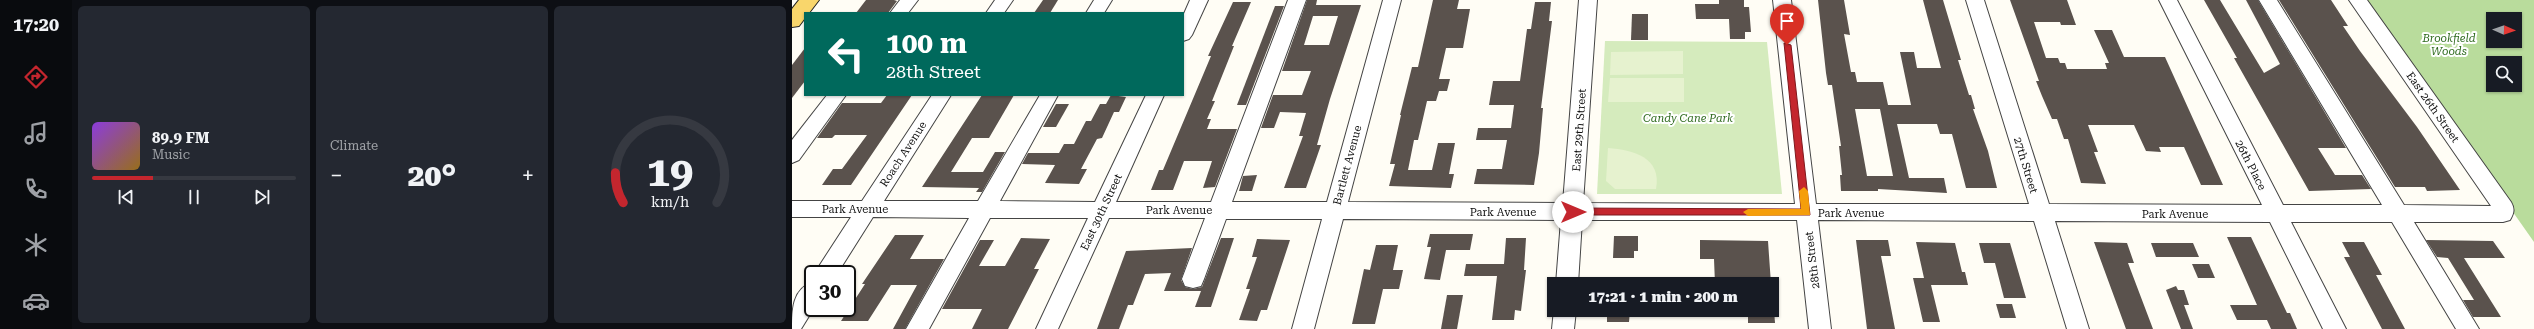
<!DOCTYPE html>
<html lang="en">
<head>
<meta charset="utf-8">
<style>
  :root { --surface:#171b24; --page:#242831; --text:#f1f3f6; --muted:#9ea1a6; --line:#363941; --accent:#c4262e }
  body { margin:0; font-family:"Roboto Serif",serif; background:var(--page); color:var(--text); height:100vh; display:flex; flex-direction:column; font-size:15px; white-space:nowrap }
  * { box-sizing:border-box; margin:0 }
  p { font-size:13px; color:var(--muted) }
  .icon { flex:none; width:22px; height:22px; fill:none; stroke:currentColor; stroke-width:2; stroke-linecap:round; stroke-linejoin:round }
  .map { position:relative; flex:1; overflow:hidden }
  .sheet { display:flex; flex-direction:column; gap:6px; padding:6px; background:#0d0f14; width:720px }
  .sheet>* { flex:none }
  .banner { position:absolute; left:12px; top:12px; width:380px; height:84px; border-radius:0px; box-shadow:0 1px 3px #0004; background:#00695c; color:#fff; overflow:hidden }
  .needle { width:26px; rotate:92deg }
  .controls { position:absolute; left:1694px; top:12px; display:grid; gap:8px }
  .controls a { display:grid; place-items:center; width:36px; height:36px; border-radius:0px; background:var(--surface); box-shadow:0 1px 3px #0004; font-size:20px }
  .speed { position:absolute; left:12px; top:265px; display:flex; gap:8px; font-size:20px; font-weight:700; text-align:center }
  .speed>* { display:grid; place-content:center; width:52px; height:52px; border-radius:50%; background:var(--surface); box-shadow:0 1px 3px #0004; line-height:1 }
  .speed .limit { border:2px solid #111; border-radius:6px; background:#fff; color:#111 }
  .pin { position:absolute; display:grid; place-items:center; width:34px; height:34px; color:#fff; margin:-41px -17px; border-radius:50% 50% 50% 0; rotate:-45deg; box-shadow:0 0 4px #0007 }
  .pin .icon { rotate:45deg }
  .me { position:absolute; width:44px; margin:-22px; rotate:90deg; stroke-linejoin:round; filter:drop-shadow(0 0 3px #0008) }
  .turn { display:flex; align-items:center; gap:14px; height:84px; padding:0 16px; font-size:18px }
  .turn .icon { width:52px; height:52px; stroke-width:2.5 }
  .turn b { display:block; font-size:28px; line-height:34px }
  .big { font-size:30px; font-weight:800; line-height:1.1 }
  .sheet .widget { flex:1; display:flex; flex-direction:column; justify-content:center; gap:6px; min-width:0; padding:0 14px; border-radius:6px; background:var(--page) }
  .sheet .dial { align-items:center; gap:0 }
  .dial svg { height:104px; overflow:visible; fill:none; stroke:var(--line); stroke-width:7; stroke-linecap:round; text-anchor:middle }
  .dial text { fill:var(--text); stroke:none }
  .song { display:flex; align-items:center; gap:12px }
  .cover { width:48px; height:48px; border-radius:6px; background:linear-gradient(135deg,hsl(270 70% 55%),hsl(40 70% 35%)) }
  .played { height:4px; border-radius:2px; background:linear-gradient(90deg,var(--accent) 30%,var(--line) 30%) }
  .keys { display:flex; justify-content:space-around; direction:ltr }
  .heat { display:flex; justify-content:space-between; align-items:center; font-size:22px; direction:ltr }
  .sheet .tiles { flex:1; display:grid; gap:6px; grid-template-columns:repeat(3,1fr) }
  .trip { position:absolute; left:755px; top:277px; width:232px; height:40px; border-radius:0px; background:var(--surface); box-shadow:0 1px 3px #0004; font-weight:800; line-height:40px; text-align:center }
  main { display:flex; flex:1; min-height:0 }
  .tabs { display:flex; flex-direction:column; width:72px; justify-content:space-around; align-items:center; background:#090b0e; color:var(--muted) }
  .tabs .icon { width:28px; height:28px }
  .tabs .active { color:var(--accent) }
  .tabs b { font-size:18px; color:var(--text) }
  .map>svg:first-child { display:block }
</style>
</head>
<body>
<main>
<nav class="tabs">
<b>17:20</b>
<svg class="icon active" aria-label="directions" viewBox="0 0 24 24"><path d="M12 3l9 9-9 9-9-9zM9 14v-3h6M13 9l2 2-2 2"/></svg>
<svg class="icon" aria-label="music" viewBox="0 0 24 24"><path d="M9 18V5l10-2v13"/><circle cx="6" cy="18" r="3"/><circle cx="16" cy="16" r="3"/></svg>
<svg class="icon" aria-label="phone" viewBox="0 0 24 24"><path d="M5 4h4l2 5-3 2q2 4 5 5l2-3 5 2v4C11 20 4 13 5 4z"/></svg>
<svg class="icon" aria-label="climate" viewBox="0 0 24 24"><path d="M12 3v18M4 7l16 10M4 17L20 7"/></svg>
<svg class="icon" aria-label="car" viewBox="0 0 24 24"><path d="M5 17H2v-5l4-1 3-4h7l3 4 3 1v5h-3M9 17h6M6 11h13"/><circle cx="7" cy="17" r="2"/><circle cx="17" cy="17" r="2"/></svg>
</nav>
<section class="sheet">
<div class="tiles">
<div class="widget">
<div class="song"><i class="cover"></i><div><b>89.9 FM</b><p>Music</p></div></div>
<div class="played"></div>
<div class="keys"><svg class="icon" aria-label="previous" viewBox="0 0 24 24"><path d="M18 5L8 12l10 7zM5 5v14"/></svg><svg class="icon" aria-label="pause" viewBox="0 0 24 24"><path d="M8 5v14M16 5v14"/></svg><svg class="icon" aria-label="next" viewBox="0 0 24 24"><path d="M6 5l10 7-10 7zM19 5v14"/></svg></div>
</div>
<div class="widget"><p>Climate</p>
<div class="heat"><a>−</a><b class="big">20°</b><a>+</a></div>
</div>
<div class="widget dial"><svg viewBox="0 0 100 80">
<path d="M14 69A42 42 0 1 1 86 69"/>
<path d="M14 69A42 42 0 0 1 8 46" stroke="#c4262e"/>
<text x="50" y="56" font-size="32" font-weight="700">19</text>
<text x="50" y="72" font-size="11">km/h</text>
</svg></div>
</div>
</section>
<div class="map">
<svg width="1742" height="329" viewBox="0 0 1742 329">
  <rect width="100%" height="100%" fill="#fffdf5"/>
  <!-- green -->
  <path fill="#d5ebbd" d="M813,41L975,42L990,194H805Z"/>
  <!-- forest -->
  <path fill="#b9dc9c" fill-rule="evenodd" d="M1572,0H1742V242ZM1701,19H1723V41H1701ZM1701,63H1723V85H1701Z"/>
  <!-- pitch -->
  <g fill="#e6f2cf">
    <path d="M891,51V74L818,75L819,52Z"/>
    <path d="M818,78H892V102H816Z"/>
    <path d="M816,148C841,150 870,157 864,189H823L814,181Z"/>
  </g>
  <!-- building -->
  <g fill="#5a524d" fill-rule="evenodd">
    <path d="M74,0H102L105,1L96,13H64Z"/>
    <path d="M251,0H266L258,13H242Z"/>
    <path d="M515,0H525L524,5H569L538,99L525,145H529L514,188H492L511,136H507L514,113L488,112L482,128H469L481,95H510L519,71H490ZM521,16H546L537,45H512Z"/>
    <path d="M641,0H667L665,9H678L671,48H654L647,79H658L655,91H647L644,101H635L626,140H622L616,170H640L646,143H663L657,174H662L659,188L597,186L603,164H598L609,115H608L620,67H626Z"/>
    <path d="M927,0H952V7H957L959,32H953V39H938L937,19H904L903,4H927Z"/>
    <path d="M1026,0H1052L1058,35L1052,34L1059,72H1063L1065,82H1091L1096,105H1119L1108,52H1122L1125,68H1149L1131,0H1151L1169,60H1166L1177,95H1179L1183,109H1181L1196,151L1205,188H1174L1160,134H1148L1145,124H1105L1117,178H1152L1155,193L1086,189V191H1049L1048,175H1050L1047,146H1049L1040,85H1036L1034,73ZM1063,109H1088L1101,176H1075Z"/>
    <path d="M1218,0H1275L1284,25H1269L1268,22H1242L1254,58H1266L1268,63H1273L1275,69H1315L1313,63H1317L1302,30H1320L1332,57H1373L1431,185H1409L1392,147H1367L1369,152L1354,151L1342,125H1296L1306,152H1302L1314,184L1289,183L1276,139H1272L1265,119H1260L1250,96L1244,81H1247Z"/>
    <path d="M1412,0H1428L1472,73L1488,64L1454,0H1466L1554,148H1526L1543,175H1570L1579,189L1517,191L1442,58H1445Z"/>
    <path d="M1487,0H1539L1556,26H1551L1568,51L1625,127L1668,190L1635,191L1633,187H1603Z"/>
    <path d="M441,2H459L440,46H442L420,101H423L415,119H419L415,129H445L423,187L411,188L420,161H392L381,190H359L367,170H371L419,56H416Z"/>
    <path d="M743,2H759L757,21H760L749,108H751L747,153L742,185L682,184L685,169H710L715,140H684L686,128H719L722,105H697L701,81H728L735,29H739Z"/>
    <path d="M483,6H492L454,105H445Z"/>
    <path d="M840,14H856V40H839Z"/>
    <path d="M13,48V81L0,98V65Z"/>
    <path d="M95,95H120L59,185H30L41,169H50L75,135H43L40,138H25L50,103H89Z"/>
    <path d="M190,95H222L197,138H180L159,172H191L203,152H213L190,192H184L187,188L130,187Z"/>
    <path d="M319,95L334,97L327,112H322L310,138L305,139L289,169H295L287,184L253,183L263,165L230,164L236,153H267L272,144H282L294,121H299L308,104H314Z"/>
    <path d="M264,104H277L264,127H251Z"/>
    <path d="M465,175L460,191H447L451,176Z"/>
    <path d="M638,234H681L678,250H654L648,280L632,279L639,247H635Z"/>
    <path d="M103,235H132L118,259H152L113,329H101L125,285H99L76,321H49L73,284H70Z"/>
    <path d="M822,236H846V251H842V258H821Z"/>
    <path d="M1435,237H1459L1495,313H1498L1505,329H1479L1475,320H1445L1438,305H1465Z"/>
    <path d="M229,238L258,239L242,269H247L216,329H180L190,309H150L188,240H202L187,266H213Z"/>
    <path d="M429,238H442L419,307H403L409,291H372L379,273L353,274L341,305H336L327,329H305L334,251L400,248L389,280L393,287L401,289L410,287Z"/>
    <path d="M714,238H734L732,270H734L729,311L723,310L722,320H700L705,276H672L674,264H712Z"/>
    <path d="M465,239L498,240L475,310H469L465,321L447,320L458,289H454L465,257H460Z"/>
    <path d="M908,240L976,241L979,284H923L922,259H908Z"/>
    <path d="M1064,240H1096L1099,256H1089L1103,329H1075Z"/>
    <path d="M1634,240L1701,241L1713,258H1672L1709,317H1681L1671,300H1682L1656,258L1645,257Z"/>
    <path d="M1124,242L1163,243L1170,272H1173L1176,285H1139L1148,322H1131L1121,278H1132Z"/>
    <path d="M1302,242L1335,243L1342,263H1336L1361,329H1334Z"/>
    <path d="M1550,242H1572L1590,275H1584L1613,329H1590L1552,257H1558Z"/>
    <path d="M1187,243H1218L1234,298H1212L1203,263H1192Z"/>
    <path d="M1359,243H1401L1407,257H1364Z"/>
    <path d="M584,245H606L601,270H611L607,289H591L583,324H560L572,269L578,270Z"/>
    <path d="M1400,264H1417L1423,278H1406Z"/>
    <path d="M1384,286L1386,290H1392L1397,305H1392L1401,329H1389L1374,290Z"/>
    <path d="M655,295H671L665,329H649Z"/>
    <path d="M1204,304H1220L1224,318H1208Z"/>
    <path d="M815,310H838L837,322H815Z"/>
    <path d="M956,310H982L983,323H956Z"/>
  </g>
  <g fill="none" stroke-linecap="round" stroke-linejoin="round">
    <defs>
      <g id="minor">
        <path d="M108,0H126L116,13H98Z"/>
        <path d="M203,0H221L212,13H194Z"/>
        <path d="M302,0H320L312,13H294Z"/>
        <path d="M398,0H416L400,35L397,39L391,41V16Z"/>
        <path d="M496,0H514L440,202H535L591,0H609L556,202L771,203L787,0H805L791,203L1003,204L981,0H999L1024,204H1237L1174,0H1192L1257,204L1470,205L1367,0H1385L1491,205H1590L1467,0H1485L1612,205L1699,206L1557,0H1575L1719,202C1723,209 1722,213 1718,220L1711,222H1622L1687,329H1664L1600,222H1499L1554,329H1531L1478,222L1263,221L1297,329H1275L1242,221L1026,220L1039,329H1017L1005,220H790L786,284H764L769,220L551,219L522,329H500L530,219H434L412,279L409,286L401,288L393,286L390,279L413,218H317L266,329H244L296,218H198L137,329H114L177,218L81,217L45,274H22L59,217H0V201H70L140,95H159L92,201H186L248,95H266L208,201L303,202L354,95H372L324,202H419Z"/>
        <path d="M35,95H54L7,160L0,163V140Z"/>
        <path d="M21,282L22,308L9,329H0C0,310 0,289 21,282Z"/>
        <path d="M762,309L784,310L782,329H760Z"/>
      </g>
      <path id="major" d="M7,0H27L17,13H13V18L7,26L0,27V9Z"/>
    </defs>
    <!-- minor casing -->
    <use href="#minor" stroke="#444" stroke-width="2"/>
    <!-- major casing -->
    <use href="#major" stroke="#222" stroke-width="2"/>
    <!-- minor -->
    <use href="#minor" fill="#fff" fill-rule="evenodd"/>
    <!-- major -->
    <use href="#major" fill="#f9d66b" fill-rule="evenodd"/>
  </g>
  <!-- route -->
  <path fill="#c4262e" stroke="#7f191e" d="M992,43L999,45L1018,215H777V209L781,208L1009,209Z"/>
  <!-- slow -->
  <path fill="#f59e0b" d="M1012,187L1016,191L1018,215L956,216L951,212L956,209H1009L1007,191Z"/>
  <g text-anchor="middle" stroke-width="4" stroke-linejoin="round" paint-order="stroke">
    <!-- park labels -->
    <g font-size="11" font-style="italic" fill="#2f6b1f" stroke="#fff">
      <text x="1657" y="42">Brookfield<tspan x="1657" dy="13">Woods</tspan></text>
      <text x="896" y="122">Candy Cane Park</text>
    </g>
    <!-- street labels -->
    <g font-size="11" fill="#111" stroke="#fff">
      <text transform="translate(1641 107) rotate(55)" y="4">East 26th Street</text>
      <text transform="translate(787 130) rotate(-86)" y="4">East 29th Street</text>
      <text transform="translate(111 154) rotate(-57)" y="4">Roach Avenue</text>
      <text transform="translate(555 165) rotate(-75)" y="4">Bartlett Avenue</text>
      <text transform="translate(1234 165) rotate(73)" y="4">27th Street</text>
      <text transform="translate(1459 165) rotate(63)" y="4">26th Place</text>
      <text x="63" y="213">Park Avenue</text>
      <text x="387" y="214">Park Avenue</text>
      <text transform="translate(309 212) rotate(-65)" y="4">East 30th Street</text>
      <text x="711" y="216">Park Avenue</text>
      <text x="1059" y="217">Park Avenue</text>
      <text x="1383" y="218">Park Avenue</text>
      <text transform="translate(1020 260) rotate(-97)" y="4">28th Street</text>
    </g>
  </g>
</svg>
<div class="controls">
<a><svg class="needle" viewBox="-14 -14 28 28"><path d="M0-13l5 13h-10z" fill="#e53935"/><path d="M0 13l5-13h-10z" fill="#9ea1a6"/></svg></a>
<a><svg class="icon" aria-label="search" viewBox="0 0 24 24"><circle cx="10" cy="10" r="6"/><path d="M15 15l6 6"/></svg></a>
</div>
<div class="speed"><div class="limit">30</div></div>
<div class="pin" style="left:995px;top:45px;background:#d93025"><svg class="icon" aria-label="arrive" viewBox="0 0 24 24"><path d="M6 21V4h12l-3 4 3 4H6"/></svg></div>
<svg class="me" style="left:781px;top:212px" viewBox="-20 -20 40 40"><circle r="19" fill="#fff"/><path d="M0-13L10 11 0 6-10 11z" fill="#c4262e"/></svg>
<div class="trip">17:21 · 1 min · 200 m</div>
<div class="banner">
<div class="turn"><svg class="icon" aria-label="left" viewBox="0 0 24 24"><path d="M17 20v-9H6M10 6l-5 5 5 5"/></svg><div><b>100 m</b>28th Street</div></div>
</div>
</div>
</main>
</body>
</html>
